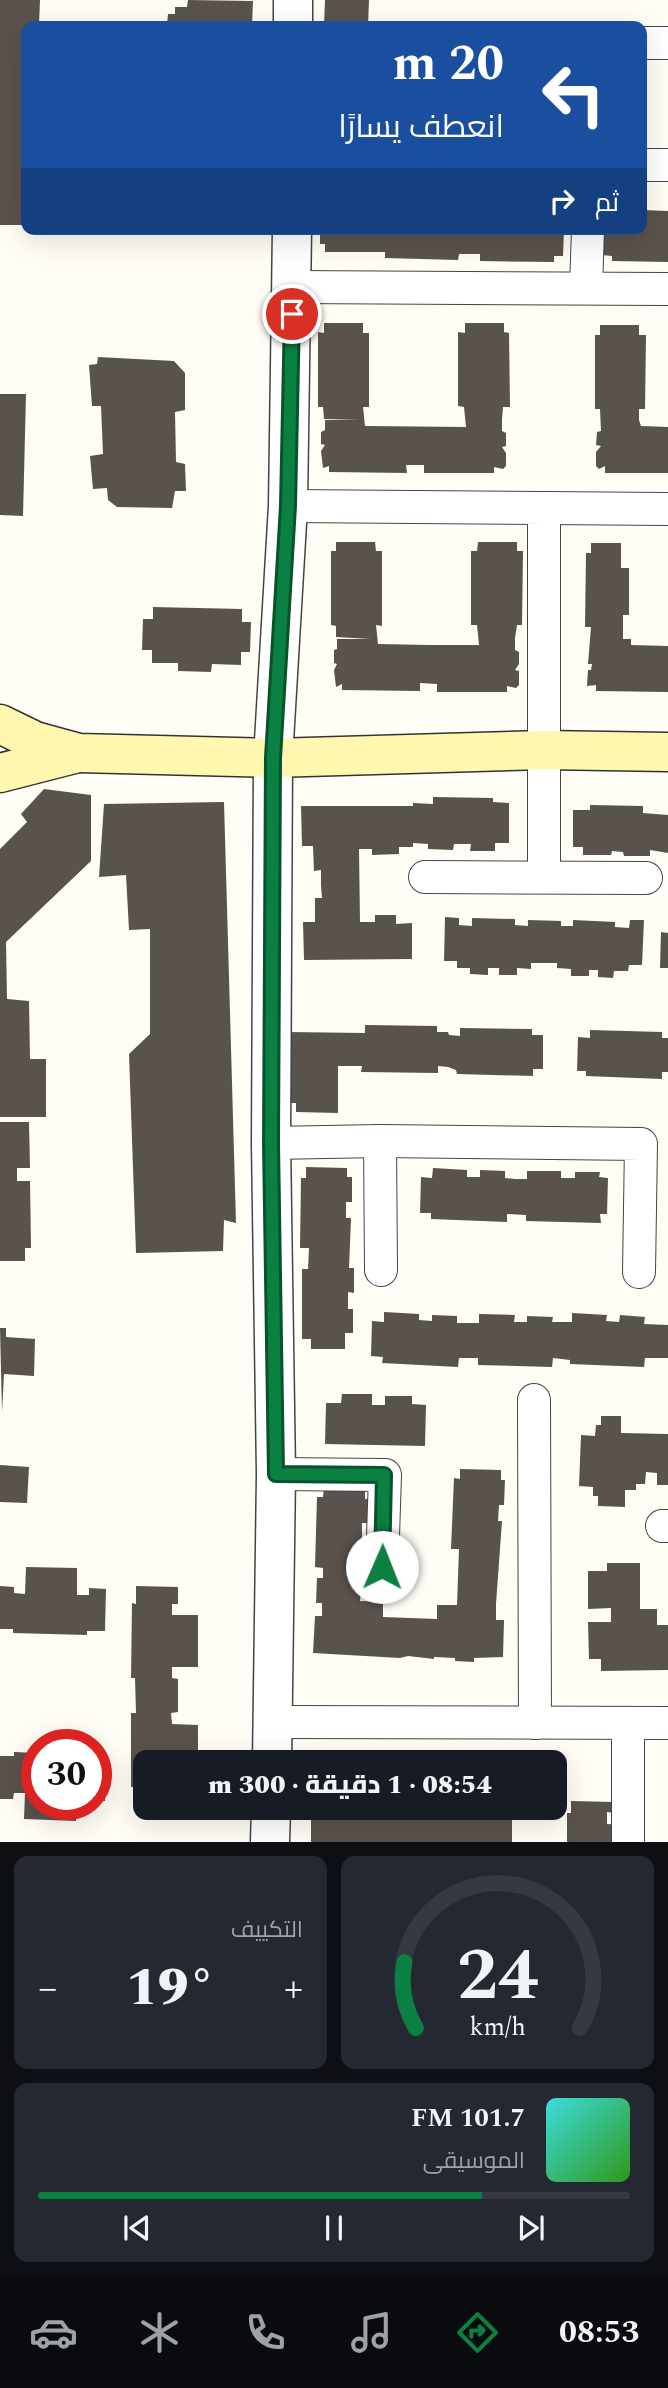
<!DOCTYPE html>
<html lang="ar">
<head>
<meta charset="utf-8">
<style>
  :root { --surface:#171b24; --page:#242831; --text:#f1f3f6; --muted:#9ea1a6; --line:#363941; --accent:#0b8043 }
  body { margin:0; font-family:Spectral,Cairo,serif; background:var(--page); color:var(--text); direction:rtl; height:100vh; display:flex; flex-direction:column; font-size:26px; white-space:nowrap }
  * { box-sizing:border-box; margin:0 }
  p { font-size:23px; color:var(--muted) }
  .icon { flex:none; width:38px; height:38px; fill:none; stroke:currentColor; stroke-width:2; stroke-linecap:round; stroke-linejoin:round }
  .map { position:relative; height:1842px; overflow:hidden; direction:ltr }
  .panel { display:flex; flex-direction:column; gap:14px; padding:14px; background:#0d0f14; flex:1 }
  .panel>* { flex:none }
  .top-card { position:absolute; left:21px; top:21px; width:626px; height:214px; border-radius:14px; box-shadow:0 7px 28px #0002; direction:rtl; background:#1a4fa0; color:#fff; overflow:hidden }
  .speed { position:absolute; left:21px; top:1729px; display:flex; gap:14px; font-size:35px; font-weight:700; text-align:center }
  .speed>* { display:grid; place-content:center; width:91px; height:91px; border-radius:50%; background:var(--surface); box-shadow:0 7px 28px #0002; line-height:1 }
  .speed .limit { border:10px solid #d22; background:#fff; color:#111 }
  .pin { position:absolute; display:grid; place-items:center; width:60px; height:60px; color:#fff; margin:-30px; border:4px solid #fff; border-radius:50%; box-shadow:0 2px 7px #0007 }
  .me { position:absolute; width:77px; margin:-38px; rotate:1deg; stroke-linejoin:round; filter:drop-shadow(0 0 5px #0008) }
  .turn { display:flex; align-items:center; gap:24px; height:147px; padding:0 28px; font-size:32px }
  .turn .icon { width:91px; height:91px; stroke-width:2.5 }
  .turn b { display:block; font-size:49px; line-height:60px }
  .then { display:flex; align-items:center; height:66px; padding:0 28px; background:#0003; gap:14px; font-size:26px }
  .big { font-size:52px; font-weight:800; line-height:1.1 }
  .panel .card { flex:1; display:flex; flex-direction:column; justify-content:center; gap:10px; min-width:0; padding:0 24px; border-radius:14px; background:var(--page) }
  .panel .dial { align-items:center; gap:0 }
  .dial svg { height:182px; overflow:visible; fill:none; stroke:var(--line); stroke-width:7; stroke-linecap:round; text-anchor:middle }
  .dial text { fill:var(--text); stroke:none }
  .song { display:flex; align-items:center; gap:21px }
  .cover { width:84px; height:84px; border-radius:10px; background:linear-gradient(135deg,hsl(180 70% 55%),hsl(110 70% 35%)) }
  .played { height:7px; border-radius:4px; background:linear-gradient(90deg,var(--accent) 75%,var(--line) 75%) }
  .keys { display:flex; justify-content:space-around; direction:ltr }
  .heat { display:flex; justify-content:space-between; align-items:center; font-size:38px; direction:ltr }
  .panel .tiles { flex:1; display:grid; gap:14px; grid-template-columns:1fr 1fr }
  .card:last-child { grid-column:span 2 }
  .trip { position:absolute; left:133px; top:1750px; width:434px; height:70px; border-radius:14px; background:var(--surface); box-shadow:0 7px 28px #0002; font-weight:800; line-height:70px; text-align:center; direction:rtl }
  .dock { display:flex; height:112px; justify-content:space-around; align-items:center; background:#090b0e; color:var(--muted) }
  .dock .icon { width:49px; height:49px }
  .dock .on { color:var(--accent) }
  .dock b { font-size:32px; color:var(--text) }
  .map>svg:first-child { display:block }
</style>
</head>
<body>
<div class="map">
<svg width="668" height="1842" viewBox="0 0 668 1842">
  <rect width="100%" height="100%" fill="#fffdf5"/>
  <!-- building -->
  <g fill="#5a524d">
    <path d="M0,0H40L39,26H26V225H0Z"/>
    <path d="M188,0L253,1L252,26H167L168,14H175V7H187Z"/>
    <path d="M325,0H369L368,26H324Z"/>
    <path d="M642,210L668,211V262L612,261V256L602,255L603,229H642Z"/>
    <path d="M320,229H564L563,256H554V262L480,261V254H459L458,260L385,258V252H325V244H320Z"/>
    <path d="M324,323H363V333H369V407H363L365,426L466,427L464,407L458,406V332L465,333V323H504V332L509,333L510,407H503L502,419V431L506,433V446L502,447L506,453V466L503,469L494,467V473H424V465H406L407,473L329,472V466L323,468L321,451L325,445L321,444V432L325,430V420H359L324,419L323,407H318V332L324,333Z"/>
    <path d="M600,325H639V335H646L645,409H639V420L641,426L668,427V473H605V466L599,469L596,466V452L601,446L596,445L597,432L601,431L600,409H595V335H600Z"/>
    <path d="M98,357L174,361L185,373V410L175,412L176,462L185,464L186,491H175L172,508L117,507L108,500L107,488L93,489L90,456L103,454L101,406H92L89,365L97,364Z"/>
    <path d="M0,394H26L23,516L0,515Z"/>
    <path d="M336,542H375L376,551H382V626L376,625L378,644L429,645H479L477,625H471V551H477L478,542H517V551H523L522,625H517L515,638V650L519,652V664L515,670L519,671V685L516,688L507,686V692H437V684L420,683V691L342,690V684L336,687L334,670L337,664L334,663V650L337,649V639H371L336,637V626L331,625V551H336Z"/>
    <path d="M591,543H621V568H629V615H623V639H631V645L668,646V692L596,691V685L587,686L588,670H591L592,664H588L591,627H585L586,553H591Z"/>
    <path d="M153,607L242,609V622H251L250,652H241V665L212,664L211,672L178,671V663H152V650H142L143,619H153Z"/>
    <path d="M44,789L91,795V861L6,942L7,999L29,1001L30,1059H46V1117H0V849L27,822L21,814Z"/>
    <path d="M433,797L493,798V802L509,803V843H495V851H470L471,844H454L453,850L428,849V844L413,843V847H399V854L372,855V849H359L360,922H375V915H396V924L412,923V959L304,960L303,922H315V898H322L321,885V870L314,871L313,846H302L301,806H413V803L433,804Z"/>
    <path d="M224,802L236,1223L224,1220L223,1251L136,1253L129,1054L150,1034V929L129,930L126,875L99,877L104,804Z"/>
    <path d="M590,805L643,806V813L668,815V853L650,850V856H624L623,852L612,851L611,855H583V847H573V810H590Z"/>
    <path d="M445,917L459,918V925L472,926V918L515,919V925L528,926V920L561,921V926H573V920L615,922V927L629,928L630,920H644L642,965H629L628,971H614L613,978L598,977V970H589V976H571V969L557,968V963H531V969L517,968V975H499V968H488V975L470,974V968H457V961H444Z"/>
    <path d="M661,932L668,933V968H660Z"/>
    <path d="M365,1025L437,1026V1032H448L449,1035L460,1036V1028L532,1029V1035H543V1069H533V1076L457,1074L456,1070L448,1067L438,1066V1073L361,1072L362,1066H338V1113L296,1112V1103H288V1032L365,1033Z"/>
    <path d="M590,1030L662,1032V1038H668V1072H662V1079L586,1076V1071H577L578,1037L590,1038Z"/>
    <path d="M0,1122H29L30,1168H17V1181H30L31,1248H25V1261H0Z"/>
    <path d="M306,1167L347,1168V1177H352V1202H346V1218H351L349,1268H354V1293L348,1292V1309H353V1333H345V1349H311V1339H302V1269H308L309,1248H300L301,1178H306Z"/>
    <path d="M433,1168L467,1170V1177H480V1170L505,1171V1178L515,1179H527V1171H561V1178H575V1172H600L599,1177L608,1178L607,1214H600L601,1223L526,1221V1215L507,1214V1222L431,1219V1213H420L421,1177L432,1178Z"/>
    <path d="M384,1312L419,1314V1320L432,1321V1315L457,1316V1323H479V1314L515,1315L514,1322H527V1316L553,1317L552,1322H572V1313L607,1315L606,1321L619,1322L620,1315L645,1317L644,1324L668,1325V1358H645L644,1367L570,1364V1360L553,1358L552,1367L478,1365V1358H459L458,1367L382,1363L383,1357L371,1356L372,1321L384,1322Z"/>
    <path d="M0,1328H6V1337L35,1339L34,1376L4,1374L2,1412Z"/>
    <path d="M342,1394H372V1405H385V1396H412V1404L426,1405L425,1446L325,1444L326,1403H341Z"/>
    <path d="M601,1416H621V1433L668,1434V1485H657V1473L646,1472L645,1484H636V1490H625V1507L598,1506V1496H593V1487L579,1486L581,1435L595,1436L596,1425H601Z"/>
    <path d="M0,1465L29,1467L27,1503L0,1502Z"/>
    <path d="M460,1469L501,1470V1480H505L504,1505H499L498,1521H502L496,1604V1620H504L503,1657L474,1658V1662L455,1661V1658L434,1657V1659L408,1656L400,1658L313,1653L315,1616H322V1603H316L317,1578H323V1568L315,1567L317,1497H323L324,1487L365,1489V1499H369L368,1523H362V1539H366L360,1601L383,1602V1617L437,1619V1605H457L459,1549H451L454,1478L460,1479Z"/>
    <path d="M607,1563H640V1609H657V1625H668V1670L601,1671V1659H589L588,1622H611V1608L588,1609V1571H607Z"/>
    <path d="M26,1567L77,1568V1595H89V1588L106,1589L105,1631H87V1635L13,1633V1629H0V1586L14,1587V1593L25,1594Z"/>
    <path d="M136,1586L178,1587V1604H172V1615H198V1667H172V1678L178,1679V1712L171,1713L172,1724L198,1725V1762H145V1804H135V1787H131V1713H136L135,1678H131L132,1603L136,1604Z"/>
    <path d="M14,1752L37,1753V1804H76V1821L24,1819L25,1793H14L13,1799H0V1756H14Z"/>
    <path d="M96,1759H106L105,1801H96Z"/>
    <path d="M571,1801L614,1802V1813L607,1812V1824L627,1825V1842H567V1813H571Z"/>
    <path d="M311,1808L512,1810V1842H311Z"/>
  </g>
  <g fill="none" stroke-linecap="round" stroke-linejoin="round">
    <defs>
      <g id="minor">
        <path d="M642,43H668"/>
        <path d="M642,165H668"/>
        <path d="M292,287L668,289"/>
        <path d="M586,288L588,229"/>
        <path d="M288,506L544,508V877"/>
        <path d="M544,508L668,509"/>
        <path d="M425,877L646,878"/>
        <path d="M271,1143L380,1141"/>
        <path d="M381,1270L380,1141L641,1144L639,1272"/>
        <path d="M534,1400L535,1723"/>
        <path d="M276,1474L385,1475L382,1567"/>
        <path d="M662,1526H668"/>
        <path d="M273,1722L668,1723"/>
        <path d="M628,1723V1842"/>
      </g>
      <g id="tertiary">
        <path d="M293,0V26"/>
        <path d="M272,1762L276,1474L271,1143L273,758L288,506L292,229"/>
        <path d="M270,1842L271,1808"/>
      </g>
      <g id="secondary">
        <path d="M0,724L35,741L79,753L273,758L544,750L668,752"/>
        <path d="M0,773L74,754"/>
      </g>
    </defs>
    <!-- minor casing -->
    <use href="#minor" stroke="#444" stroke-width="34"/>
    <!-- tertiary casing -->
    <use href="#tertiary" stroke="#444" stroke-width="41"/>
    <!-- secondary casing -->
    <use href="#secondary" stroke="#333" stroke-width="41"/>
    <!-- minor -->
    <use href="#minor" stroke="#fff" stroke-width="32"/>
    <!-- tertiary -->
    <use href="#tertiary" stroke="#fff" stroke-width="38"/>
    <!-- secondary -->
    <use href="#secondary" stroke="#fff6b0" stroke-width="38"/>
  </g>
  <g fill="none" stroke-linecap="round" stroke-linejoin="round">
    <defs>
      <path id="route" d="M292,314L288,506L273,758L271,1143L276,1474L384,1475L382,1567"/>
    </defs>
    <!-- route casing -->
    <use href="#route" stroke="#07532c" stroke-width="18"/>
    <!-- route -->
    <use href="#route" stroke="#0b8043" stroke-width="12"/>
  </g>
</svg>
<div class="speed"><div class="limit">30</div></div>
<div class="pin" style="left:292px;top:314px;background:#d93025"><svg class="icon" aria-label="arrive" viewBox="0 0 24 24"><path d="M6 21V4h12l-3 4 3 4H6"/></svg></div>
<svg class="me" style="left:382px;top:1567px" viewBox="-20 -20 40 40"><circle r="19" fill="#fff"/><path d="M0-13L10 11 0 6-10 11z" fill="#0b8043"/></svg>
<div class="trip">08:54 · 1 دقيقة · 300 m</div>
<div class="top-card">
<div class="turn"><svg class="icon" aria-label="left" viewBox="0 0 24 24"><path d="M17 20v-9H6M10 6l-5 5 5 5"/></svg><div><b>20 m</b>انعطف يسارًا</div></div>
<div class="then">ثم<svg class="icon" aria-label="right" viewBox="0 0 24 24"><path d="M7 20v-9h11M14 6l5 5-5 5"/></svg></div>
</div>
</div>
<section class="panel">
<div class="tiles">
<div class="card dial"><svg viewBox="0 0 100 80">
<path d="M14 69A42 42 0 1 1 86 69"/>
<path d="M14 69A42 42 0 0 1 9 40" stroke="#0b8043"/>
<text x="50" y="56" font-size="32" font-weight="700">24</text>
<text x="50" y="72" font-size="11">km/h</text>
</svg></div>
<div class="card"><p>التكييف</p>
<div class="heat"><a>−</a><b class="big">19°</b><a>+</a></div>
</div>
<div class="card">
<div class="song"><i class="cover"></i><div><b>101.7 FM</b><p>الموسيقى</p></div></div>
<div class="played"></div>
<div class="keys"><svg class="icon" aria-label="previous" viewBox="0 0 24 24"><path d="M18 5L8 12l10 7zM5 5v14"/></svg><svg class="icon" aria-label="pause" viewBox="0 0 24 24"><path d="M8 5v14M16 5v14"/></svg><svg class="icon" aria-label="next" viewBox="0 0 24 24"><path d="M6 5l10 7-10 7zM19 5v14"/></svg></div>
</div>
</div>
</section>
<nav class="dock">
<b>08:53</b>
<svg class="icon on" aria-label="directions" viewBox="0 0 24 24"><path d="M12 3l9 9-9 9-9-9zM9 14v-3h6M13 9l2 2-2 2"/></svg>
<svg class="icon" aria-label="music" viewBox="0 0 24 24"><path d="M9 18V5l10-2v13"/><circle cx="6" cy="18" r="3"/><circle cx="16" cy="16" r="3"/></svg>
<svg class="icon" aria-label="phone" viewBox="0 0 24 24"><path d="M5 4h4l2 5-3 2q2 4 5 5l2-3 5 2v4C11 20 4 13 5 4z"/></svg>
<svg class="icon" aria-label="climate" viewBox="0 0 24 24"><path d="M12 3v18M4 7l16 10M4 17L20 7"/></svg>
<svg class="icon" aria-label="car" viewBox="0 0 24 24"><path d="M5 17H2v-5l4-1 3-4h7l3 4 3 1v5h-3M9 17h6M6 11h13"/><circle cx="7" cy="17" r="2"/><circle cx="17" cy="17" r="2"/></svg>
</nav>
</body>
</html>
